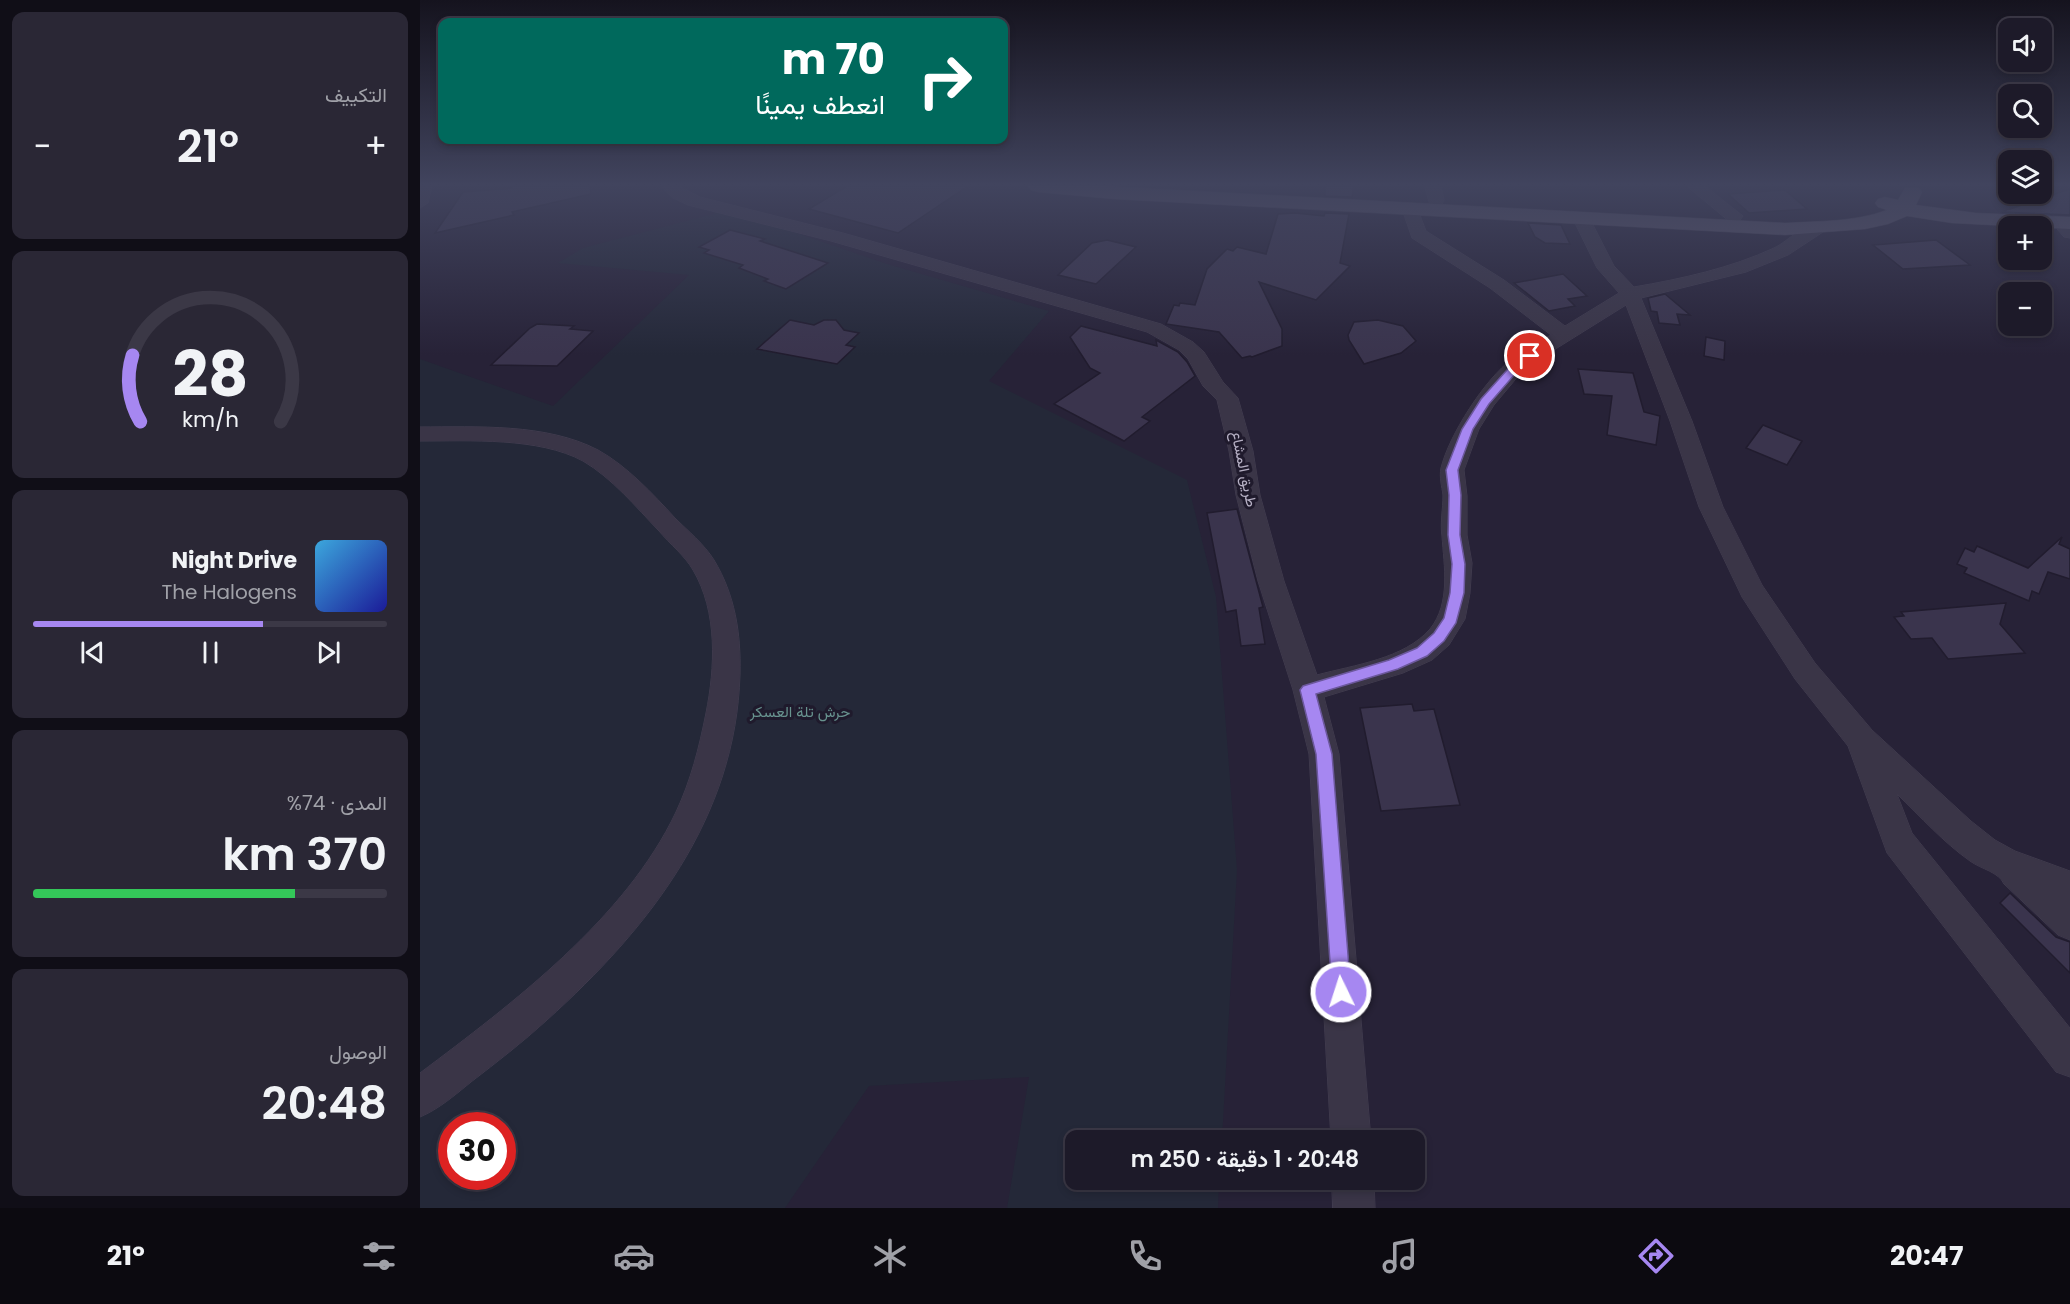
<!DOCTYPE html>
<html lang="ar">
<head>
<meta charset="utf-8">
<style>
  :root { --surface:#1d1a29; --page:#2a2735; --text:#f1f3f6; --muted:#a0a1a8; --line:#3b3846; --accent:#a687f1 }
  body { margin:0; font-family:Poppins,Vazirmatn,sans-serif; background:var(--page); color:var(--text); direction:rtl; height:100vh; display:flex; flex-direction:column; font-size:22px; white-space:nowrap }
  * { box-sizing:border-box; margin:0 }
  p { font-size:20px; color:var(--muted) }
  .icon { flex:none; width:33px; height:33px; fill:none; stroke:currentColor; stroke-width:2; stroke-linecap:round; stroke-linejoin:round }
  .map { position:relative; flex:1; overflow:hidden; direction:ltr }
  .drawer { display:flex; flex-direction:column; gap:12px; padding:12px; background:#100e17; width:420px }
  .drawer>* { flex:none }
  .hud { position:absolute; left:18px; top:18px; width:570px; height:126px; border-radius:12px; box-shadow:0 3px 9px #0003,0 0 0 2px var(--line); direction:rtl; background:#00695c; color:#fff; overflow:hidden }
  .buttons { position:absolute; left:1578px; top:18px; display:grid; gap:12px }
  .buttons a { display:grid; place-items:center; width:54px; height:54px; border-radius:12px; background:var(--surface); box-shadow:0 3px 9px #0003,0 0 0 2px var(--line); font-size:30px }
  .speed { position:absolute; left:18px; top:1112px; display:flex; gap:12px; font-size:30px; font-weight:700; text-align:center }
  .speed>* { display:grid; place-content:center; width:78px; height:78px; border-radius:50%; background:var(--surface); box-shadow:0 3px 9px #0003,0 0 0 2px var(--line); line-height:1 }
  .speed .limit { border:9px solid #d22; background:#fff; color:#111 }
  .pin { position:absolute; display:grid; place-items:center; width:51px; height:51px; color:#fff; margin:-26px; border:3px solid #fff; border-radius:50%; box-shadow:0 2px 6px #0007 }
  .me { position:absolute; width:66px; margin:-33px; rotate:356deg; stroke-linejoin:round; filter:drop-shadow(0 0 4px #0008) }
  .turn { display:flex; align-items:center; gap:21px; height:126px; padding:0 24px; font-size:27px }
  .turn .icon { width:78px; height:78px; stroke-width:2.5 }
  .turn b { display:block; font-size:42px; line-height:51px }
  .big { font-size:45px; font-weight:600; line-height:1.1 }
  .drawer .tile { flex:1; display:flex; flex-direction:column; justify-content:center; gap:9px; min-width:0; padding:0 21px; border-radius:12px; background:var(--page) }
  .drawer .dial { align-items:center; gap:0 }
  .dial svg { height:156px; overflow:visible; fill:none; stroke:var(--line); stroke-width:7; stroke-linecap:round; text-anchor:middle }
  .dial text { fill:var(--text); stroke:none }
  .song { display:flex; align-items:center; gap:18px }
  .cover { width:72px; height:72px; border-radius:9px; background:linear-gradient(135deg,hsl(200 70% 55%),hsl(240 70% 35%)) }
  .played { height:6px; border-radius:3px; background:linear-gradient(90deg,var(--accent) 65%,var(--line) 65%) }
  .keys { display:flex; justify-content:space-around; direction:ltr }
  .heat { display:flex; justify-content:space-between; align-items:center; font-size:33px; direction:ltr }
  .charge { height:9px; border-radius:4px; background:linear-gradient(90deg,#34c759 74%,var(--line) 0) }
  .trip { position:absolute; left:645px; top:1130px; width:360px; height:60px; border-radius:12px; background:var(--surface); box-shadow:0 3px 9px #0003,0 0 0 2px var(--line); font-weight:600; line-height:60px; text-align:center; direction:rtl }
  .tabs { display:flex; height:96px; justify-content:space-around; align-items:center; background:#0c0a10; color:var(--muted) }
  .tabs .icon { width:42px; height:42px }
  .tabs .on { color:var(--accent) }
  .tabs b { font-size:27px; color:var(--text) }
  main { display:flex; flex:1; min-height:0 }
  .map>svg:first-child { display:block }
</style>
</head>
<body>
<main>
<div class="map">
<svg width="1650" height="1208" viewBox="0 0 1650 1208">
  <rect width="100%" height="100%" fill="#272237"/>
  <!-- green -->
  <path fill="#242838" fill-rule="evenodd" d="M309,210L467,264L629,311L569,381L767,480L796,597L817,870L802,1140H656V1179H799L798,1208H587L609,1077L449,1086L365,1208H0V359L133,406L269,275L138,263L163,248ZM32,1125H82V1176H32Z"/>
  <!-- building -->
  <g fill="#3a344d" stroke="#211c2e" stroke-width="1.5">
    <path d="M92,186H170L171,194L92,212L94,215L15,233L43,192L92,188Z"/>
    <path d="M427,186H548L478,233L389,209Z"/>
    <path d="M905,186H934L932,197L905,196Z"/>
    <path d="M1650,189V215L1581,212Z"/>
    <path d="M1365,190L1387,209L1329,213L1308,194Z"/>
    <path d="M875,213L904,216L905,213L929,214L920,263L930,266L896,300L839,282L862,329V346L832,357L830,356L822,358L799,332L746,324L754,305L759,306L760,303L775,305L787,269L807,249L813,251L817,247L846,254L858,214Z"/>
    <path d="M1108,223L1141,225L1150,244L1125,243L1115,237Z"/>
    <path d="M310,230L345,239L340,241L408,263L366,289L344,281L348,279L319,268L323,265L284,253L289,250L279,247Z"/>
    <path d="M687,240L716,247L676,284L638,275L672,243Z"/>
    <path d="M1516,240L1550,265L1483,269L1453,245Z"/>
    <path d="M1143,274L1167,296L1148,299L1155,306L1129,311L1094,283Z"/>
    <path d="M1245,294L1270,315L1257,314L1260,325L1239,323L1237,312L1231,311L1228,298Z"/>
    <path d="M370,320L394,325L404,320H416L424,330L439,333L426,345L435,347L417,364L337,349Z"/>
    <path d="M958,320L983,326L996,341L981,353L944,364L929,340L928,335L934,322Z"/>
    <path d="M117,324L154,326L150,329L173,331L137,366L71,365L110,328Z"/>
    <path d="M661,326L737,346L736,340L758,352L767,362L775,376L722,417L730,421L704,441L634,404L680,373L670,368L650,337Z"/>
    <path d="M1286,337L1305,341L1304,360L1284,356Z"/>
    <path d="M1158,369L1213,373L1224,412L1240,416L1236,445L1187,435L1192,396L1164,394Z"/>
    <path d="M1343,425L1382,441L1367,465L1326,448Z"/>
    <path d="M817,509L843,607L839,608L845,644L821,646L816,610L806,612L787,513Z"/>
    <path d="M1642,537L1639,544L1650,549V579L1628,572L1619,594L1612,591L1609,601L1544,573L1547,568L1537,564L1545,548L1554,552L1557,546L1608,568Z"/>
    <path d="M1586,603L1580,624L1605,653L1528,659L1512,638L1491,639L1474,617L1484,616L1481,612Z"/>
    <path d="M992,704L994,711L1014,709L1040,805L961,811L940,708Z"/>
    <path d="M1590,893L1636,937L1650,942V973L1580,903Z"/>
  </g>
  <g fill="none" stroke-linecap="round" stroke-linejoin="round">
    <defs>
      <g id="street">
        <path d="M0,186H12L8,203L0,208Z"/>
        <path d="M241,186H259L280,197L423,233L741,324L773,342L784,352L803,382L818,398L833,451L840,495L864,581L897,675C934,665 984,659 1010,629C1031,603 1024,566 1022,536C1020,523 1023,509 1023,495C1022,487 1019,477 1021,468C1029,435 1065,379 1092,359C1104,350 1118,342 1131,335L1070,288L992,238L982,209L984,205H996L1006,231L1084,280L1145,326L1199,293L1177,268L1152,217L1155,213H1167L1194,266L1214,287C1261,279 1311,268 1354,248C1369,241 1386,220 1403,224L1406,228L1403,232L1368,255L1326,272L1221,298L1272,421L1303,507L1342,585L1395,663L1452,730L1551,821L1575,840L1595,851L1650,871V940L1638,935L1584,884C1579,872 1561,869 1550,861C1523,842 1501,817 1477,794L1492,833L1650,1028V1077L1636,1072L1467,853L1428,746L1375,679L1322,597L1279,507L1250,421L1206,305L1105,368L1074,405L1059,429L1044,470L1047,496V535L1052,563L1050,593L1045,619L1029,645L1012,660L983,673L904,697L919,754L951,1140H911L889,754L873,690L838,581L816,495L809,451L797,400L783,386L768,359L759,350L727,332L411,241L268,205L253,198Z"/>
        <path d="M1005,186H1021L1024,200L1022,204H1010Z"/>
        <path d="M1267,186H1285L1323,216L1320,220H1308Z"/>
        <path d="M1640,217L1650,223V238L1644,237L1631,222L1634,218Z"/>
        <path d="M0,427C57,427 126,423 178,450C207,466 233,494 255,518C268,531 284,544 294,560C315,595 321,633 320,674C316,818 229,928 127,1020C103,1042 77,1062 51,1082C35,1095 19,1109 0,1117V1073C92,1004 206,918 256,812C271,780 279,748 286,713C295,668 298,612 273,570C265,556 250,544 239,531C216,507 192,478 163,461C119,437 49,441 0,441Z"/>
        <path d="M912,1179H954L955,1208H913Z"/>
      </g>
      <path id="primary" d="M608,186H684L1365,223C1399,221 1435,222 1467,210L1458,207L1455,203L1458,199L1465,197L1478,200L1485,188H1499L1502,192L1496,205L1556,213L1650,217V229L1532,223L1487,216L1468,224L1445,229L1365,235L694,199L618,192L611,190Z"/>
    </defs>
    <!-- street casing -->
    <use href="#street" stroke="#433e51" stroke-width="1"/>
    <!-- primary casing -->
    <use href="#primary" stroke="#433e51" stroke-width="1"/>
    <!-- street -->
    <use href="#street" fill="#3a3547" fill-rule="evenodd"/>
    <!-- primary -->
    <use href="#primary" fill="#585367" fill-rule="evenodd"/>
  </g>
  <!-- sky -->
  <linearGradient id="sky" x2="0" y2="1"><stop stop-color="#15131e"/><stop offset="0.52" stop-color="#41445e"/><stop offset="1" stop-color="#41445e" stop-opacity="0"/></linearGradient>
  <rect width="1650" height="355" fill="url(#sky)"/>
  <!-- route -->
  <path fill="#a687f1" stroke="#6c589d" stroke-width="1.5" d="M1107,353L1116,356L1102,366L1069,404L1053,429L1038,470L1041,495L1040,535L1045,564L1044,593L1036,623L1024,641L1007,656L978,669L896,694L912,754L931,992L928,999L921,1001L915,999L912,992L896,754L880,690L883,686L969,660L997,648L1014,633L1024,618L1030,593L1032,564L1028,535L1029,495L1026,470L1042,429L1061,399L1095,361Z"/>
  <g text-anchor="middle" stroke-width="6" stroke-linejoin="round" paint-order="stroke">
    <!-- street labels -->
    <g font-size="15" fill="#b6b0c4" stroke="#1f1a2c">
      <text transform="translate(824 469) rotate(78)" y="5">طريق المشاع</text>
    </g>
    <!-- park labels -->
    <g font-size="15" fill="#68938f" stroke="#1f1a2c">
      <text x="380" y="717">حرش تلة العسكر</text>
    </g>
  </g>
</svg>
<div class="buttons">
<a><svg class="icon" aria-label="sound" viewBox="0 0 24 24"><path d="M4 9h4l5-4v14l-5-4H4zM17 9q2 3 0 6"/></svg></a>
<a><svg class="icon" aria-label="search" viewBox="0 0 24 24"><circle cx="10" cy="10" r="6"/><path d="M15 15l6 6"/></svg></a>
<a><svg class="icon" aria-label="layers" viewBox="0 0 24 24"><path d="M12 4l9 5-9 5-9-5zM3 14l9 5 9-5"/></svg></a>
<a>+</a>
<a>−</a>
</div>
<div class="speed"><div class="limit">30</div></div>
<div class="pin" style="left:1110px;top:356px;background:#d93025"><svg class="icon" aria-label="arrive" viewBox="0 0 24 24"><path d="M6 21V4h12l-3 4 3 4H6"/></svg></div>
<svg class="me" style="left:921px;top:992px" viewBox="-20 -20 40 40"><circle r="17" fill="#a687f1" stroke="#fff" stroke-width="3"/><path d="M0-11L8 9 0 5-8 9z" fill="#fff"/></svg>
<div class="trip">20:48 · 1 دقيقة · 250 m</div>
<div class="hud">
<div class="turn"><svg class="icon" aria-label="right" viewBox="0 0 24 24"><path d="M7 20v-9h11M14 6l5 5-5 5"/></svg><div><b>70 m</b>انعطف يمينًا</div></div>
</div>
</div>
<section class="drawer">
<div class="tile"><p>التكييف</p>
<div class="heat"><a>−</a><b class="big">21°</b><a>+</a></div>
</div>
<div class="tile dial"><svg viewBox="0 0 100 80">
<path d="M14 69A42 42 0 1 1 86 69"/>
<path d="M14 69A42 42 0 0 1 10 35" stroke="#a687f1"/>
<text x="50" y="56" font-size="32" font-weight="700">28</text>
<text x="50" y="72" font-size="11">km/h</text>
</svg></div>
<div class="tile">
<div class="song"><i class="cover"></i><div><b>Night Drive</b><p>The Halogens</p></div></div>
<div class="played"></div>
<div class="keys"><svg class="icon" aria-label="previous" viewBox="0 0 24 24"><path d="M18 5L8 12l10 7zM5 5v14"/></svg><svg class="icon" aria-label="pause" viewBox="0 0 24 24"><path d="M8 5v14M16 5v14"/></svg><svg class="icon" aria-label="next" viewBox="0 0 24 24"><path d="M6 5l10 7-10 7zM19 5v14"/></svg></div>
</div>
<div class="tile"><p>المدى · 74%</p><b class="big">370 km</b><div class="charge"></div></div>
<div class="tile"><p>الوصول</p><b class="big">20:48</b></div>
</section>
</main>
<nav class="tabs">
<b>20:47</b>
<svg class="icon on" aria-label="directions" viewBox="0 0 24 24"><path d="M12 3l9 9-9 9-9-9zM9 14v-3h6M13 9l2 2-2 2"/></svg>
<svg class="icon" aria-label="music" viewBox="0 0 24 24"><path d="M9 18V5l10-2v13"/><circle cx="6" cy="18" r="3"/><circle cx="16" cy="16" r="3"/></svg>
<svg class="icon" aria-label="phone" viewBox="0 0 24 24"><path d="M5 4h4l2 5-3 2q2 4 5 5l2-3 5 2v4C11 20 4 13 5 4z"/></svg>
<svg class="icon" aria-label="climate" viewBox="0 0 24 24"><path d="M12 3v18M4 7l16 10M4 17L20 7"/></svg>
<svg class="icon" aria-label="car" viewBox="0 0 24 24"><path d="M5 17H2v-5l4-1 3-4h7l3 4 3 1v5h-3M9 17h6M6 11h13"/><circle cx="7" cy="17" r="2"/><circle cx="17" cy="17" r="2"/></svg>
<svg class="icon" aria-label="filters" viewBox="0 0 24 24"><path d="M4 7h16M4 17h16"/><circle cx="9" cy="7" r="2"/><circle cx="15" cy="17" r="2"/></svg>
<b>21°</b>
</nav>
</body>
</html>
